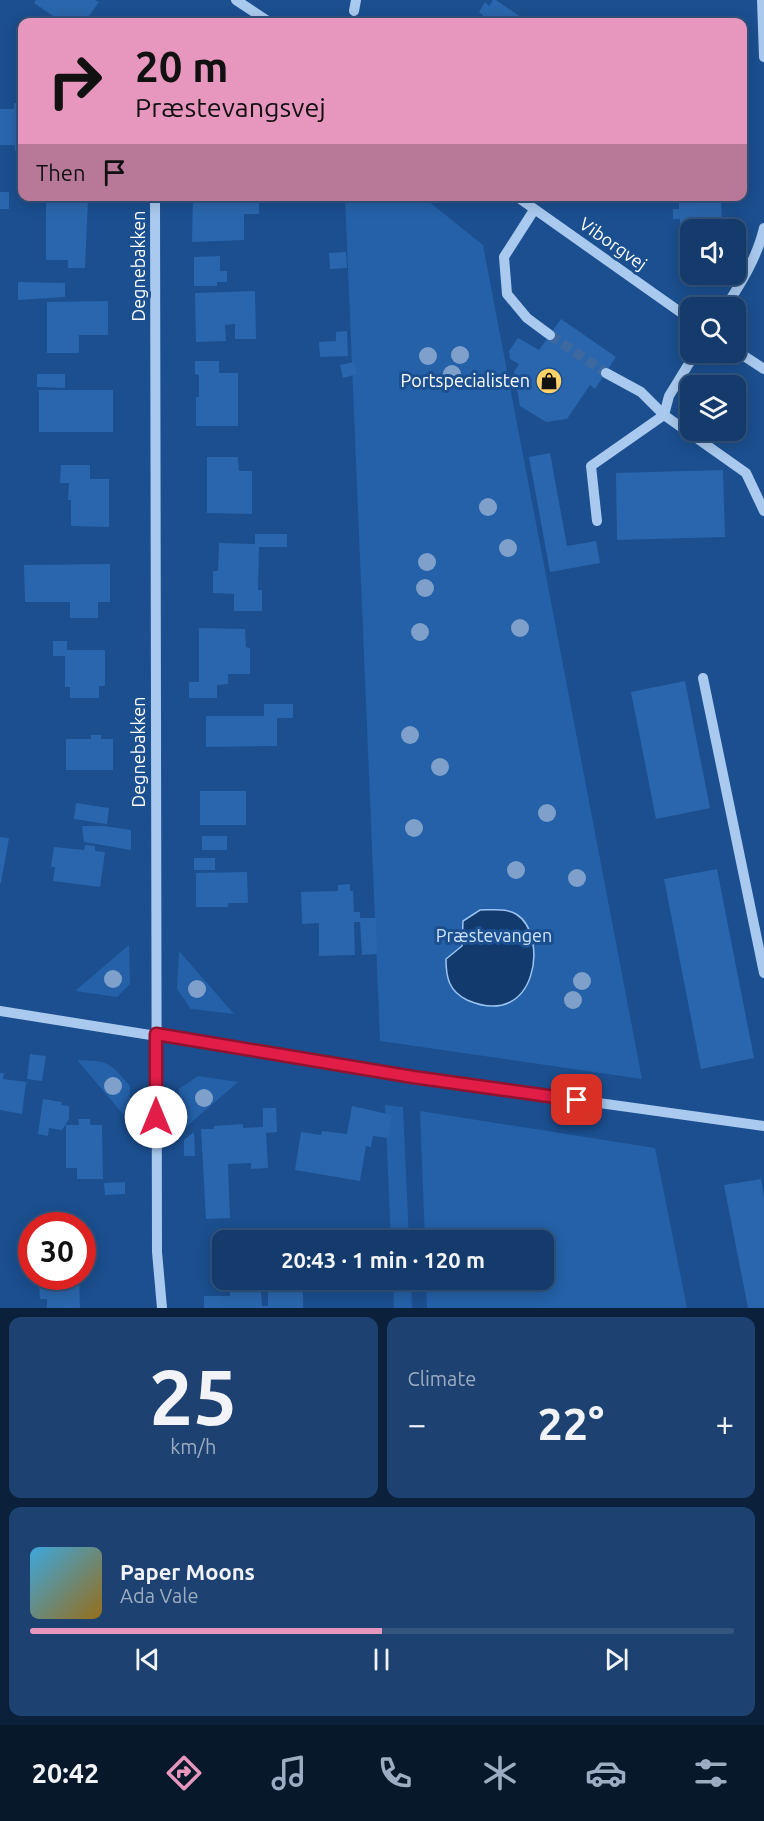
<!DOCTYPE html>
<html lang="en">
<head>
<meta charset="utf-8">
<style>
  :root { --surface:#143b6b; --page:#1d4271; --text:#f1f3f6; --muted:#9dadc1; --line:#33557e; --accent:#e797bd }
  body { margin:0; font-family:Ubuntu,sans-serif; background:var(--page); color:var(--text); height:100vh; display:flex; flex-direction:column; font-size:22px; white-space:nowrap }
  * { box-sizing:border-box; margin:0 }
  p { font-size:20px; color:var(--muted) }
  .icon { flex:none; width:33px; height:33px; fill:none; stroke:currentColor; stroke-width:2; stroke-linecap:round; stroke-linejoin:round }
  .map { position:relative; height:1308px; overflow:hidden }
  .side { display:flex; flex-direction:column; gap:9px; padding:9px; background:#0b203b; flex:1 }
  .side>* { flex:none }
  .guide { position:absolute; left:18px; top:18px; width:729px; height:183px; border-radius:12px; box-shadow:0 3px 15px #0003,0 0 0 2px var(--line); background:#e797bd; color:#111; overflow:hidden }
  .controls { position:absolute; left:680px; top:219px; display:grid; gap:12px }
  .controls a { display:grid; place-items:center; width:66px; height:66px; border-radius:12px; background:var(--surface); box-shadow:0 3px 15px #0003,0 0 0 2px var(--line); font-size:30px }
  .speed { position:absolute; left:18px; top:1212px; display:flex; gap:12px; font-size:30px; font-weight:700; text-align:center }
  .speed>* { display:grid; place-content:center; width:78px; height:78px; border-radius:50%; background:var(--surface); box-shadow:0 3px 15px #0003,0 0 0 2px var(--line); line-height:1 }
  .speed .limit { border:9px solid #d22; background:#fff; color:#111 }
  .pin { position:absolute; display:grid; place-items:center; width:51px; height:51px; color:#fff; margin:-26px; border-radius:12px; box-shadow:0 3px 9px #0006 }
  .me { position:absolute; width:66px; margin:-33px; rotate:0deg; stroke-linejoin:round; filter:drop-shadow(0 0 4px #0008) }
  .turn { display:flex; align-items:center; gap:21px; height:126px; padding:0 18px; font-size:27px }
  .turn .icon { width:78px; height:78px; stroke-width:2.5 }
  .turn b { display:block; font-size:42px; line-height:51px }
  .then { display:flex; align-items:center; height:57px; padding:0 18px; background:#0003; gap:12px; font-size:22px }
  .big { font-size:45px; font-weight:600; line-height:1.1 }
  .side .card { flex:1; display:flex; flex-direction:column; justify-content:center; gap:9px; min-width:0; padding:0 21px; border-radius:12px; background:var(--page) }
  .side .dial { align-items:center; gap:0 }
  .dial b { font-size:78px; line-height:1 }
  .song { display:flex; align-items:center; gap:18px }
  .cover { width:72px; height:72px; border-radius:9px; background:linear-gradient(135deg,hsl(200 70% 55%),hsl(40 70% 35%)) }
  .played { height:6px; border-radius:3px; background:linear-gradient(90deg,var(--accent) 50%,var(--line) 50%) }
  .keys { display:flex; justify-content:space-around; direction:ltr }
  .heat { display:flex; justify-content:space-between; align-items:center; font-size:33px; direction:ltr }
  .side .tiles { flex:1; display:grid; gap:9px; grid-template-columns:1fr 1fr }
  .card:last-child { grid-column:span 2 }
  .trip { position:absolute; left:212px; top:1230px; width:342px; height:60px; border-radius:12px; background:var(--surface); box-shadow:0 3px 15px #0003,0 0 0 2px var(--line); font-weight:600; line-height:60px; text-align:center }
  .dock { display:flex; height:96px; justify-content:space-around; align-items:center; background:#08182b; color:var(--muted) }
  .dock .icon { width:42px; height:42px }
  .dock .on { color:var(--accent) }
  .dock b { font-size:27px; color:var(--text) }
  .map>svg:first-child { display:block }
</style>
</head>
<body>
<div class="map">
<svg width="764" height="1308" viewBox="0 0 764 1308">
  <rect width="100%" height="100%" fill="#1b4f8f"/>
  <!-- green -->
  <g fill="#2461a8">
    <path d="M345,197H423L483,245L642,1079L380,1041Z"/>
    <path d="M129,945L130,984L117,997L75,991Z"/>
    <path d="M179,951L234,1014L191,1009L177,989Z"/>
    <path d="M77,1060C110,1061 109,1062 130,1086L129,1121Z"/>
    <path d="M198,1076L238,1082L179,1133V1089Z"/>
    <path d="M385,1105L403,1107L409,1240H391Z"/>
    <path d="M420,1111L655,1148L687,1308H427L426,1280H543V1240H425Z"/>
    <path d="M393,1280H411L412,1308H394Z"/>
  </g>
  <!-- water -->
  <path fill="#123a6d" stroke="#9cc4f0" stroke-width="1.5" d="M480,910C491,910 506,908 516,914C549,934 538,1031 467,1000C449,991 446,978 446,959L462,946L463,921Z"/>
  <!-- building -->
  <g fill="#2a66ad">
    <path d="M36,0H95L99,2L86,20L90,22H62L34,3Z"/>
    <path d="M493,0H496L528,22H478L483,15L479,12L485,2L489,6Z"/>
    <path d="M14,103H22V151H15V145H0V109H14Z"/>
    <rect x="0" y="192" width="9" height="17"/>
    <path d="M41,196H68V200H88L85,268H68V260H46V203H41Z"/>
    <path d="M193,196H259V214H244V240L192,242Z"/>
    <path d="M679,196H721L722,230H690V236H680V219H673V209H679Z"/>
    <path d="M346,252L347,268L330,269L329,253Z"/>
    <path d="M220,256V271H227V282H217V286H194V257Z"/>
    <path d="M18,282L65,283V297L18,300Z"/>
    <path d="M255,291L256,339H235V324L225,325L226,341L196,342L195,293Z"/>
    <path d="M108,301V335H79V353H47V302Z"/>
    <path d="M561,319L616,357L595,389L590,385L567,419L546,422L520,406L514,372L519,364L510,359L509,351L518,338L539,350Z"/>
    <path d="M347,331L348,356L320,357L319,342L336,341V332Z"/>
    <path d="M195,361H219V373H238V426H196V397H199V375L195,374Z"/>
    <path d="M354,362L357,374L343,378L340,365Z"/>
    <path d="M37,374H65V388L37,387Z"/>
    <rect x="39" y="390" width="74" height="42"/>
    <path d="M550,453L567,546L596,541L600,563L550,572L529,457Z"/>
    <path d="M207,457H238L239,471H252V514L207,513Z"/>
    <path d="M61,465H90V479H109V527L71,526V500H68L69,483H60Z"/>
    <path d="M723,470L725,537L617,540L616,473Z"/>
    <path d="M255,534H287V547H259L258,590H262V611H234V594L213,593V571H218L219,543L255,544Z"/>
    <path d="M110,564V602H98V618H70V602H25L24,565Z"/>
    <path d="M199,628L245,629L246,647L250,648V674H228V684L217,685V698H189V682H199Z"/>
    <path d="M53,641H67V650H105V686H99V698H70V687H65V656H53Z"/>
    <path d="M685,681L710,808L656,819L631,692Z"/>
    <path d="M264,704H293V718H277V746L206,747V716H264Z"/>
    <path d="M91,735H101V739H113V770H66V739H91Z"/>
    <rect x="200" y="791" width="46" height="34"/>
    <path d="M76,803L109,808L107,824L74,819Z"/>
    <path d="M82,826H104L131,830V850L84,842Z"/>
    <rect x="202" y="836" width="25" height="14"/>
    <path d="M0,837L9,838L1,883H0Z"/>
    <path d="M85,845L95,846V851L105,852L100,887L53,881L55,867H51L54,847L84,850Z"/>
    <rect x="194" y="858" width="21" height="12"/>
    <path d="M717,869L754,1058L701,1069L664,879Z"/>
    <path d="M247,872L248,903H228V907H196V873Z"/>
    <path d="M350,884V891H353L354,912H360V918H376L377,954L362,955L360,922H354L355,955L319,956V923L302,924L301,892L338,891V885Z"/>
    <path d="M30,1054L46,1056L42,1081L27,1079Z"/>
    <path d="M0,1073H4L3,1079L26,1082L22,1114L0,1110Z"/>
    <path d="M43,1099L62,1102L61,1105L69,1106V1119L62,1130L49,1128L48,1136L38,1134Z"/>
    <path d="M352,1106L392,1115L388,1138L373,1136L371,1147L366,1146L360,1181L295,1170L301,1132L321,1135L322,1131L347,1134Z"/>
    <path d="M263,1108H276L277,1132L266,1133L268,1168L251,1169V1163L228,1164L230,1218L206,1219L201,1129H214V1126L243,1124V1128L263,1127Z"/>
    <path d="M78,1119H90V1125H102L103,1179H77V1168H66V1125H79Z"/>
    <path d="M194,1132L195,1156H184V1140Z"/>
    <path d="M761,1179L764,1197V1308H748L724,1185Z"/>
    <path d="M125,1182V1194L105,1195L104,1183Z"/>
    <path d="M39,1276H79L80,1308H47V1299H40Z"/>
    <path d="M230,1280H260L262,1306H268V1283H303V1308H204V1296H230Z"/>
  </g>
  <g fill="none" stroke-linecap="round" stroke-linejoin="round">
    <!-- minor-tunnel -->
    <path stroke="#3d69a0" stroke-width="10" stroke-dasharray="10 5" stroke-linecap="butt" d="M550,335L606,373"/>
    <!-- minor -->
    <g stroke="#a9c9ee" stroke-width="10">
      <path d="M236,0L269,22"/>
      <path d="M762,0L764,57"/>
      <path d="M354,11L356,0"/>
      <path d="M155,196L157,1252L162,1308"/>
      <path d="M516,196L690,319"/>
      <path d="M534,210L504,257L507,294L527,318L550,335"/>
      <path d="M725,308C741,283 757,258 764,228"/>
      <path d="M735,350L764,369"/>
      <path d="M696,352L669,396L664,415L746,473L764,511"/>
      <path d="M597,521L591,466L664,415L641,392L606,373"/>
      <path d="M703,678L764,973"/>
      <path d="M0,1011L413,1077L764,1126"/>
    </g>
  </g>
  <!-- trees -->
  <g fill="#7ea0ca">
    <circle cx="460" cy="355" r="9"/>
    <circle cx="428" cy="356" r="9"/>
    <circle cx="452" cy="374" r="9"/>
    <circle cx="488" cy="507" r="9"/>
    <circle cx="508" cy="548" r="9"/>
    <circle cx="427" cy="562" r="9"/>
    <circle cx="425" cy="588" r="9"/>
    <circle cx="520" cy="628" r="9"/>
    <circle cx="420" cy="632" r="9"/>
    <circle cx="410" cy="735" r="9"/>
    <circle cx="440" cy="767" r="9"/>
    <circle cx="547" cy="813" r="9"/>
    <circle cx="414" cy="828" r="9"/>
    <circle cx="516" cy="870" r="9"/>
    <circle cx="577" cy="878" r="9"/>
    <circle cx="113" cy="979" r="9"/>
    <circle cx="582" cy="981" r="9"/>
    <circle cx="197" cy="989" r="9"/>
    <circle cx="573" cy="1000" r="9"/>
    <circle cx="113" cy="1086" r="9"/>
    <circle cx="204" cy="1098" r="9"/>
  </g>
  <g fill="none" stroke-linecap="round" stroke-linejoin="round">
    <defs>
      <path id="route" d="M156,1117V1034L413,1077L577,1100"/>
    </defs>
    <!-- route casing -->
    <use href="#route" stroke="#92132f" stroke-width="15"/>
    <!-- route -->
    <use href="#route" stroke="#e11d48" stroke-width="10"/>
  </g>
  <!-- icons -->
  <defs>
    <symbol id="shop-disc" viewBox="-11 -11 22 22"><circle r="9.5" fill="#ffd166" stroke="#1b4f8f"/><path d="M-5-2.5h2.3a2.7 3.5 0 0 1 5.4 0H5L5.5 6h-11ZM-1.5-2.5h3a1.5 2.3 0 0 0-3 0Z" fill="#111"/></symbol>
  </defs>
  <g fill-rule="evenodd">
    <use href="#shop-disc" x="534" y="366" width="30" height="30"/>
  </g>
  <g text-anchor="middle" stroke-width="6" stroke-linejoin="round" paint-order="stroke">
    <!-- street labels -->
    <g font-size="18" fill="#fff" stroke="#1b4f8f">
      <text transform="translate(613 244) rotate(35)" y="6">Viborgvej</text>
      <text transform="translate(139 266) rotate(-90)" y="6">Degnebakken</text>
      <text transform="translate(139 752) rotate(-90)" y="6">Degnebakken</text>
    </g>
    <!-- poi labels -->
    <g font-size="18" fill="#fff" stroke="#1b4f8f" text-anchor="end">
      <text x="530" y="387">Portspecialisten</text>
    </g>
    <!-- park labels -->
    <g font-size="18" fill="#cfe3fa" stroke="#1b4f8f">
      <text x="494" y="942">Præstevangen</text>
    </g>
  </g>
</svg>
<div class="controls">
<a><svg class="icon" aria-label="sound" viewBox="0 0 24 24"><path d="M4 9h4l5-4v14l-5-4H4zM17 9q2 3 0 6"/></svg></a>
<a><svg class="icon" aria-label="search" viewBox="0 0 24 24"><circle cx="10" cy="10" r="6"/><path d="M15 15l6 6"/></svg></a>
<a><svg class="icon" aria-label="layers" viewBox="0 0 24 24"><path d="M12 4l9 5-9 5-9-5zM3 14l9 5 9-5"/></svg></a>
</div>
<div class="speed"><div class="limit">30</div></div>
<div class="pin" style="left:577px;top:1100px;background:#d93025"><svg class="icon" aria-label="arrive" viewBox="0 0 24 24"><path d="M6 21V4h12l-3 4 3 4H6"/></svg></div>
<svg class="me" style="left:156px;top:1117px" viewBox="-20 -20 40 40"><circle r="19" fill="#fff"/><path d="M0-13L10 11 0 6-10 11z" fill="#e11d48"/></svg>
<div class="trip">20:43 · 1 min · 120 m</div>
<div class="guide">
<div class="turn"><svg class="icon" aria-label="right" viewBox="0 0 24 24"><path d="M7 20v-9h11M14 6l5 5-5 5"/></svg><div><b>20 m</b>Præstevangsvej</div></div>
<div class="then">Then<svg class="icon" aria-label="arrive" viewBox="0 0 24 24"><path d="M6 21V4h12l-3 4 3 4H6"/></svg></div>
</div>
</div>
<section class="side">
<div class="tiles">
<div class="card dial"><b>25</b><p>km/h</p></div>
<div class="card"><p>Climate</p>
<div class="heat"><a>−</a><b class="big">22°</b><a>+</a></div>
</div>
<div class="card">
<div class="song"><i class="cover"></i><div><b>Paper Moons</b><p>Ada Vale</p></div></div>
<div class="played"></div>
<div class="keys"><svg class="icon" aria-label="previous" viewBox="0 0 24 24"><path d="M18 5L8 12l10 7zM5 5v14"/></svg><svg class="icon" aria-label="pause" viewBox="0 0 24 24"><path d="M8 5v14M16 5v14"/></svg><svg class="icon" aria-label="next" viewBox="0 0 24 24"><path d="M6 5l10 7-10 7zM19 5v14"/></svg></div>
</div>
</div>
</section>
<nav class="dock">
<b>20:42</b>
<svg class="icon on" aria-label="directions" viewBox="0 0 24 24"><path d="M12 3l9 9-9 9-9-9zM9 14v-3h6M13 9l2 2-2 2"/></svg>
<svg class="icon" aria-label="music" viewBox="0 0 24 24"><path d="M9 18V5l10-2v13"/><circle cx="6" cy="18" r="3"/><circle cx="16" cy="16" r="3"/></svg>
<svg class="icon" aria-label="phone" viewBox="0 0 24 24"><path d="M5 4h4l2 5-3 2q2 4 5 5l2-3 5 2v4C11 20 4 13 5 4z"/></svg>
<svg class="icon" aria-label="climate" viewBox="0 0 24 24"><path d="M12 3v18M4 7l16 10M4 17L20 7"/></svg>
<svg class="icon" aria-label="car" viewBox="0 0 24 24"><path d="M5 17H2v-5l4-1 3-4h7l3 4 3 1v5h-3M9 17h6M6 11h13"/><circle cx="7" cy="17" r="2"/><circle cx="17" cy="17" r="2"/></svg>
<svg class="icon" aria-label="filters" viewBox="0 0 24 24"><path d="M4 7h16M4 17h16"/><circle cx="9" cy="7" r="2"/><circle cx="15" cy="17" r="2"/></svg>
</nav>
</body>
</html>
